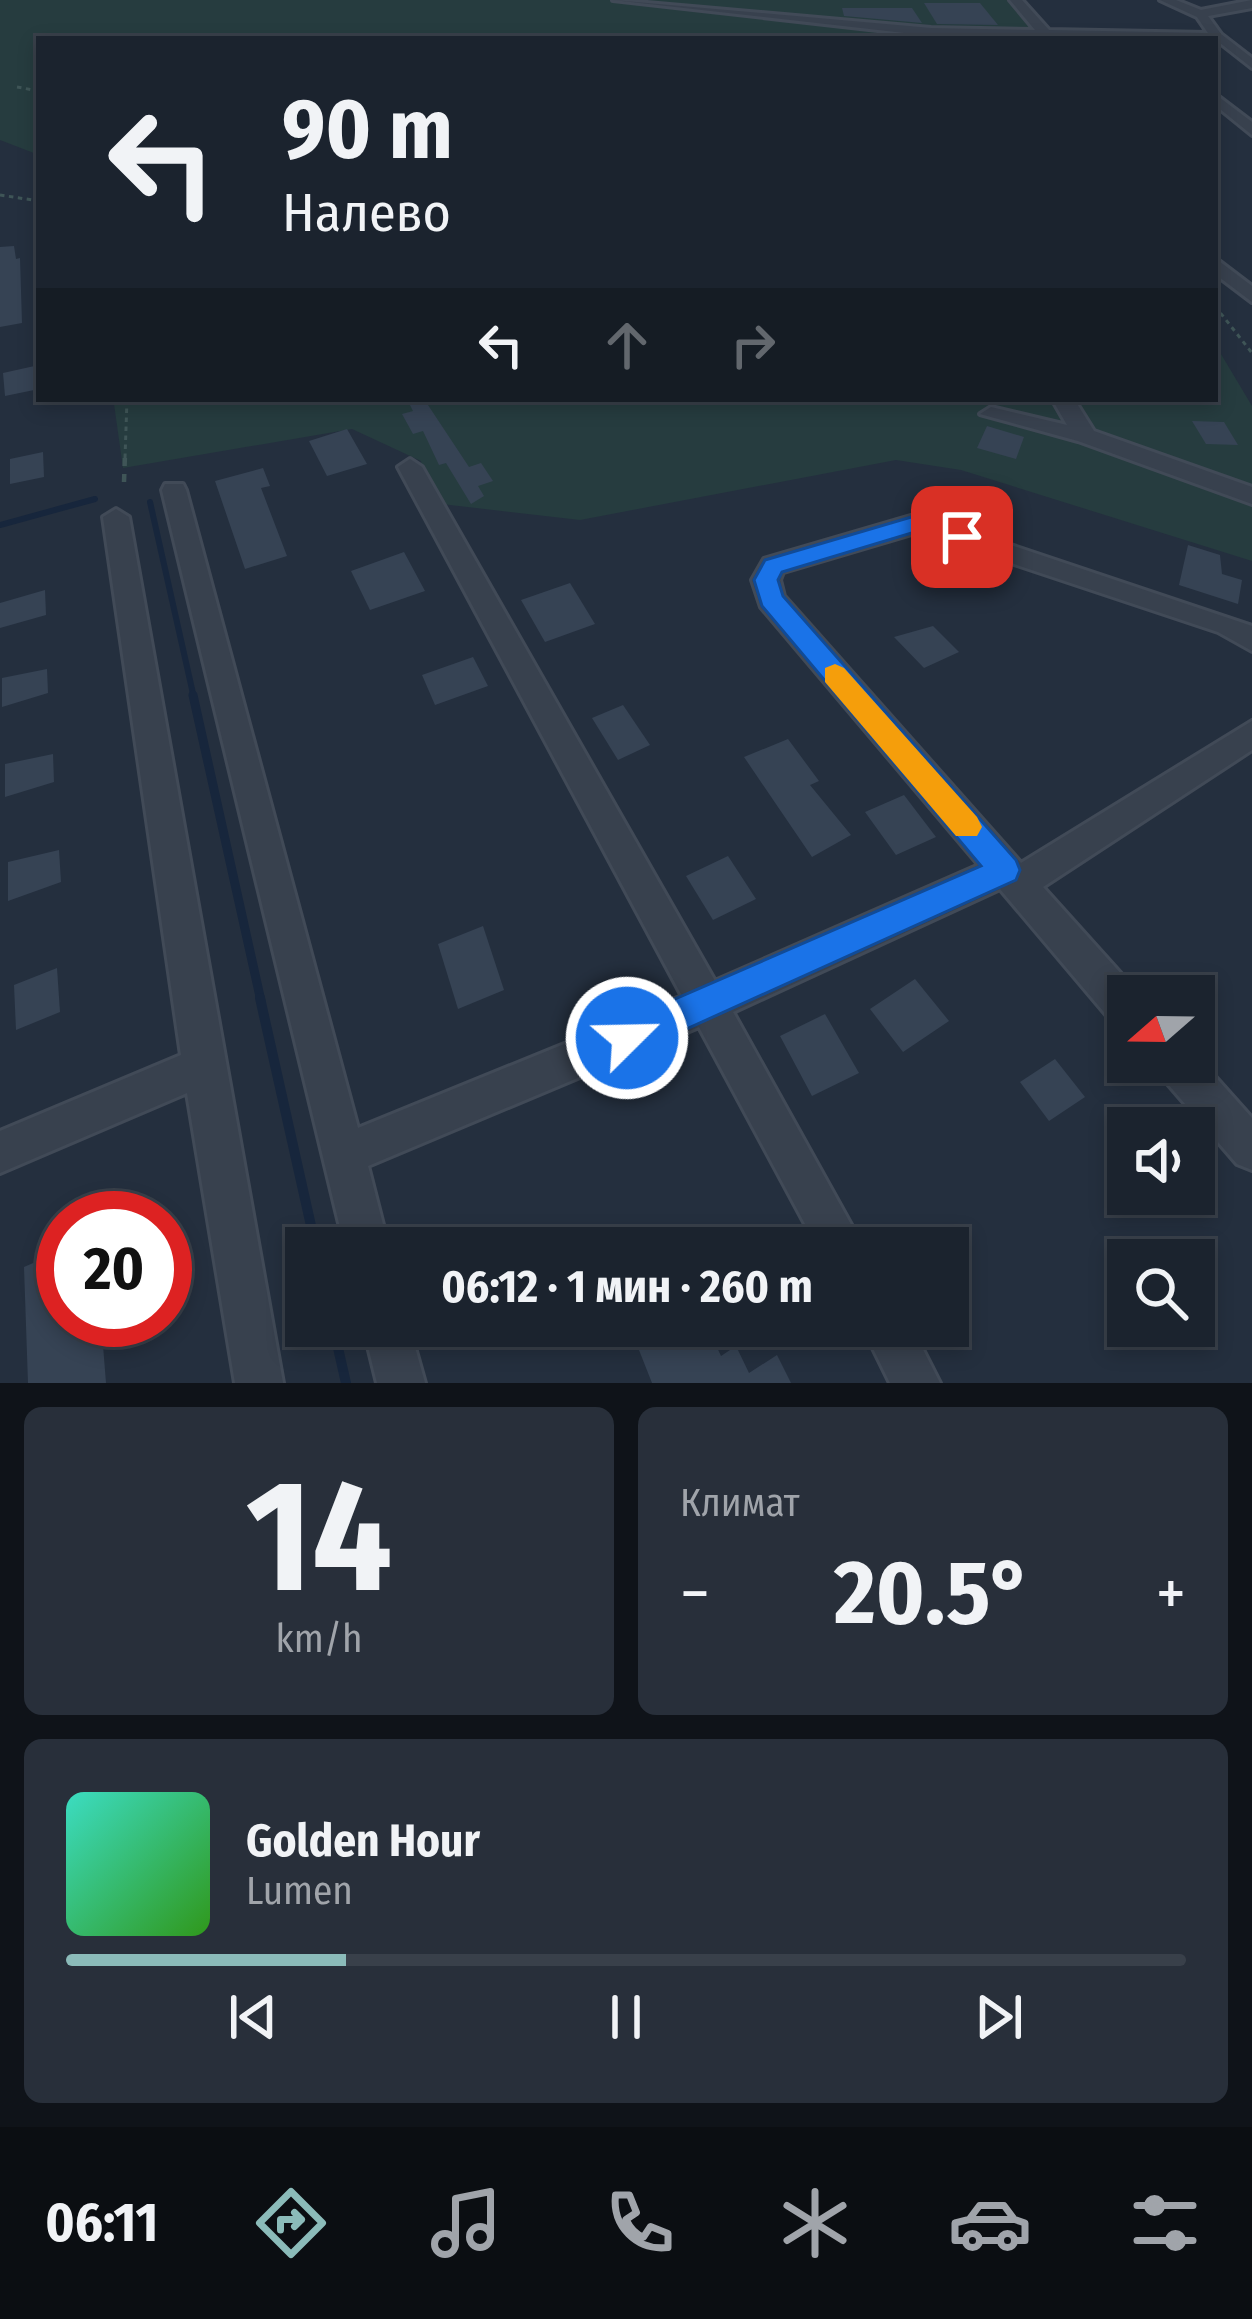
<!DOCTYPE html>
<html lang="ru">
<head>
<meta charset="utf-8">
<style>
  :root { --surface:#1b232e; --page:#282f3a; --text:#f1f3f6; --muted:#a0a4aa; --line:#39404a; --accent:#8bbbb9 }
  body { margin:0; font-family:"Fira Sans Condensed",sans-serif; background:var(--page); color:var(--text); height:100vh; display:flex; flex-direction:column; font-size:45px; white-space:nowrap }
  * { box-sizing:border-box; margin:0 }
  p { font-size:39px; color:var(--muted) }
  .icon { flex:none; width:66px; height:66px; fill:none; stroke:currentColor; stroke-width:2; stroke-linecap:round; stroke-linejoin:round }
  .map { position:relative; height:1383px; overflow:hidden }
  .sheet { display:flex; flex-direction:column; gap:24px; padding:24px; background:#0f1319; flex:1 }
  .sheet>* { flex:none }
  .hud { position:absolute; left:36px; top:36px; width:1182px; height:366px; border-radius:0px; box-shadow:0 6px 18px #0003,0 0 0 3px var(--line); background:#1b232e; color:var(--text); overflow:hidden }
  .needle { width:78px; rotate:250deg }
  .controls { position:absolute; left:1107px; top:975px; display:grid; gap:24px }
  .controls a { display:grid; place-items:center; width:108px; height:108px; border-radius:0px; background:var(--surface); box-shadow:0 6px 18px #0003,0 0 0 3px var(--line); font-size:60px }
  .speed { position:absolute; left:36px; top:1191px; display:flex; gap:24px; font-size:60px; font-weight:700; text-align:center }
  .speed>* { display:grid; place-content:center; width:156px; height:156px; border-radius:50%; background:var(--surface); box-shadow:0 6px 18px #0003,0 0 0 3px var(--line); line-height:1 }
  .speed .limit { border:18px solid #d22; background:#fff; color:#111 }
  .pin { position:absolute; display:grid; place-items:center; width:102px; height:102px; color:#fff; margin:-51px; border-radius:24px; box-shadow:0 6px 18px #0006 }
  .me { position:absolute; width:132px; margin:-66px; rotate:67deg; stroke-linejoin:round; filter:drop-shadow(0 0 9px #0008) }
  .turn { display:flex; align-items:center; gap:42px; height:252px; padding:0 48px; font-size:54px }
  .turn .icon { width:156px; height:156px; stroke-width:2.5 }
  .turn b { display:block; font-size:84px; line-height:102px }
  .lanes { display:flex; align-items:center; height:114px; padding:0 48px; background:#0003; justify-content:center; gap:60px; direction:ltr }
  .lanes .off { opacity:.35 }
  .big { font-size:90px; font-weight:700; line-height:1.1 }
  .sheet .card { flex:1; display:flex; flex-direction:column; justify-content:center; gap:18px; min-width:0; padding:0 42px; border-radius:18px; background:var(--page) }
  .sheet .dial { align-items:center; gap:0 }
  .dial b { font-size:156px; line-height:1 }
  .song { display:flex; align-items:center; gap:36px }
  .cover { width:144px; height:144px; border-radius:18px; background:linear-gradient(135deg,hsl(170 70% 55%),hsl(110 70% 35%)) }
  .played { height:12px; border-radius:6px; background:linear-gradient(90deg,var(--accent) 25%,var(--line) 25%) }
  .keys { display:flex; justify-content:space-around; direction:ltr }
  .heat { display:flex; justify-content:space-between; align-items:center; font-size:66px; direction:ltr }
  .sheet .tiles { flex:1; display:grid; gap:24px; grid-template-columns:1fr 1fr }
  .card:last-child { grid-column:span 2 }
  .trip { position:absolute; left:285px; top:1227px; width:684px; height:120px; border-radius:0px; background:var(--surface); box-shadow:0 6px 18px #0003,0 0 0 3px var(--line); font-weight:700; line-height:120px; text-align:center }
  .dock { display:flex; height:192px; justify-content:space-around; align-items:center; background:#0b0e12; color:var(--muted) }
  .dock .icon { width:84px; height:84px }
  .dock .selected { color:var(--accent) }
  .dock b { font-size:54px; color:var(--text) }
  .map>svg:first-child { display:block }
</style>
</head>
<body>
<div class="map">
<svg width="1252" height="1383" viewBox="0 0 1252 1383">
  <rect width="100%" height="100%" fill="#242f3e"/>
  <!-- green -->
  <g fill="#263c3f">
    <path d="M0,0H1016L1045,34L39,39V155L0,140Z"/>
    <path d="M1215,344L1252,406V561L961,470L896,460L580,520L424,502L421,461L352,429L123,468L114,404L128,399H1215Z"/>
  </g>
  <g fill="none" stroke-linecap="round" stroke-linejoin="round">
    <!-- stream-far2 -->
    <g stroke="#17263c" stroke-width="6">
      <path d="M150,502L194,698"/>
      <path d="M0,525L95,499"/>
    </g>
    <!-- stream-far1 -->
    <path stroke="#17263c" stroke-width="9" d="M193,695L261,1001"/>
    <!-- stream -->
    <g stroke="#17263c" stroke-width="10">
      <path d="M260,998L316,1248"/>
      <path d="M333,1326L346,1383"/>
    </g>
  </g>
  <!-- building -->
  <g fill="#364354">
    <path d="M924,3H980L998,25L937,24Z"/>
    <path d="M842,8H912L922,23L844,16Z"/>
    <path d="M14,246L16,259L20,258L22,323L0,327V247Z"/>
    <path d="M39,365V389L5,396L3,373Z"/>
    <path d="M407,399H424L469,467L481,463L493,481L478,486L484,496L471,504L446,463L439,465L423,431L413,434L402,414L413,411Z"/>
    <path d="M1192,421L1224,422L1238,445L1206,444Z"/>
    <path d="M987,426L1024,437L1016,459L977,448Z"/>
    <path d="M347,429L367,464L327,476L309,441Z"/>
    <path d="M43,452L44,477L10,484V459Z"/>
    <path d="M263,468L270,486L261,488L287,556L245,569L215,481Z"/>
    <path d="M1188,545L1220,555L1222,574L1242,580L1238,604L1179,585Z"/>
    <path d="M404,552L425,591L370,610L351,571Z"/>
    <path d="M570,583L595,624L545,642L521,600Z"/>
    <path d="M45,590L46,615L0,628V603Z"/>
    <path d="M933,626L959,652L924,668L894,637Z"/>
    <path d="M473,657L488,686L435,705L422,675Z"/>
    <path d="M47,669L48,693L2,707V678Z"/>
    <path d="M623,705L650,745L618,760L592,718Z"/>
    <path d="M788,739L819,781L810,785L851,835L812,857L744,757Z"/>
    <path d="M53,754L54,782L5,797V764Z"/>
    <path d="M904,795L936,837L896,855L865,812Z"/>
    <path d="M59,850L61,882L8,901V862Z"/>
    <path d="M728,856L756,899L713,920L686,876Z"/>
    <path d="M483,926L504,990L458,1009L438,944Z"/>
    <path d="M57,968L60,1012L16,1030L14,985Z"/>
    <path d="M915,979L949,1021L903,1052L870,1009Z"/>
    <path d="M825,1014L859,1073L812,1096L780,1036Z"/>
    <path d="M1055,1059L1085,1097L1049,1121L1020,1082Z"/>
    <path d="M63,1250V1320H101L106,1383H28L24,1267Z"/>
    <path d="M667,1326H707L721,1356L736,1346L749,1373L777,1355L791,1383H652L637,1345Z"/>
  </g>
  <g fill="none" stroke-linecap="round" stroke-linejoin="round">
    <defs>
      <g id="minor">
        <path d="M613,0L931,28L1035,30L1010,0H1022L1049,30L1208,33L1197,17L1160,0H1176L1201,10L1252,0V8L1208,16L1221,34L1252,58V68L1215,39L931,36Z"/>
        <path d="M1215,94L1252,122V135L1215,105Z"/>
        <path d="M1215,258L1252,286V302L1215,274Z"/>
        <path d="M1052,399H1074L1094,431L1252,487V504L1078,441L980,414L991,407L1067,425Z"/>
        <path d="M410,459L422,467L715,981L979,865L761,607L752,580L764,559L918,514L1252,626V651L1218,632L918,532L783,572L780,580L784,596L1021,863L1252,721V750L1043,887L1141,996H1128V1029L1114,1024L1000,889L733,1012L864,1248H818L699,1027L368,1166L389,1248H345L162,490L165,484H183L186,490L358,1128L682,996L398,467Z"/>
        <path d="M116,509L129,517L283,1383H235L187,1093L0,1173V1131L181,1055L103,517Z"/>
        <path d="M1194,1053L1252,1118V1170L1237,1164L1161,1076L1155,1062H1194Z"/>
        <path d="M363,1326H409L425,1383H377Z"/>
        <path d="M862,1326H911L940,1383H890Z"/>
      </g>
    </defs>
    <!-- minor casing -->
    <use href="#minor" stroke="#414a57" stroke-width="6"/>
    <!-- path-far1 -->
    <g stroke="#3f5557" stroke-width="3" stroke-dasharray="4.5 4.5" stroke-linecap="butt">
      <path d="M17,87L39,91"/>
      <path d="M0,195L39,201"/>
      <path d="M1215,306L1252,353"/>
      <path d="M125,458L127,399"/>
    </g>
    <!-- path -->
    <path stroke="#3f5557" stroke-width="4.5" stroke-dasharray="8 8" stroke-linecap="butt" d="M124,482L125,455"/>
    <!-- minor -->
    <use href="#minor" fill="#38414e" fill-rule="evenodd"/>
  </g>
  <!-- route -->
  <path fill="#1a73e8" stroke="#114b97" stroke-width="3" d="M918,515L974,537L962,545L918,531L782,572L778,580L783,596L1016,860L1020,870L1016,880L640,1050L627,1056L615,1050L609,1038L615,1025L981,866L762,606L754,580L765,560Z"/>
  <!-- slow -->
  <path fill="#f59e0b" d="M835,664L844,668L977,817L982,827L977,836H956L825,682V668Z"/>
</svg>
<div class="controls">
<a><svg class="needle" viewBox="-14 -14 28 28"><path d="M0-13l5 13h-10z" fill="#e53935"/><path d="M0 13l5-13h-10z" fill="#a0a4aa"/></svg></a>
<a><svg class="icon" aria-label="sound" viewBox="0 0 24 24"><path d="M4 9h4l5-4v14l-5-4H4zM17 9q2 3 0 6"/></svg></a>
<a><svg class="icon" aria-label="search" viewBox="0 0 24 24"><circle cx="10" cy="10" r="6"/><path d="M15 15l6 6"/></svg></a>
</div>
<div class="speed"><div class="limit">20</div></div>
<div class="pin" style="left:962px;top:537px;background:#d93025"><svg class="icon" aria-label="arrive" viewBox="0 0 24 24"><path d="M6 21V4h12l-3 4 3 4H6"/></svg></div>
<svg class="me" style="left:627px;top:1038px" viewBox="-20 -20 40 40"><circle r="17" fill="#1a73e8" stroke="#fff" stroke-width="3"/><path d="M0-11L8 9 0 5-8 9z" fill="#fff"/></svg>
<div class="trip">06:12 · 1 мин · 260 m</div>
<div class="hud">
<div class="turn"><svg class="icon" aria-label="left" viewBox="0 0 24 24"><path d="M17 20v-9H6M10 6l-5 5 5 5"/></svg><div><b>90 m</b>Налево</div></div>
<div class="lanes"><svg class="icon" aria-label="left" viewBox="0 0 24 24"><path d="M17 20v-9H6M10 6l-5 5 5 5"/></svg><svg class="icon off" aria-label="ahead" viewBox="0 0 24 24"><path d="M12 20V5M6 11l6-6 6 6"/></svg><svg class="icon off" aria-label="right" viewBox="0 0 24 24"><path d="M7 20v-9h11M14 6l5 5-5 5"/></svg></div>
</div>
</div>
<section class="sheet">
<div class="tiles">
<div class="card dial"><b>14</b><p>km/h</p></div>
<div class="card"><p>Климат</p>
<div class="heat"><a>−</a><b class="big">20.5°</b><a>+</a></div>
</div>
<div class="card">
<div class="song"><i class="cover"></i><div><b>Golden Hour</b><p>Lumen</p></div></div>
<div class="played"></div>
<div class="keys"><svg class="icon" aria-label="previous" viewBox="0 0 24 24"><path d="M18 5L8 12l10 7zM5 5v14"/></svg><svg class="icon" aria-label="pause" viewBox="0 0 24 24"><path d="M8 5v14M16 5v14"/></svg><svg class="icon" aria-label="next" viewBox="0 0 24 24"><path d="M6 5l10 7-10 7zM19 5v14"/></svg></div>
</div>
</div>
</section>
<nav class="dock">
<b>06:11</b>
<svg class="icon selected" aria-label="directions" viewBox="0 0 24 24"><path d="M12 3l9 9-9 9-9-9zM9 14v-3h6M13 9l2 2-2 2"/></svg>
<svg class="icon" aria-label="music" viewBox="0 0 24 24"><path d="M9 18V5l10-2v13"/><circle cx="6" cy="18" r="3"/><circle cx="16" cy="16" r="3"/></svg>
<svg class="icon" aria-label="phone" viewBox="0 0 24 24"><path d="M5 4h4l2 5-3 2q2 4 5 5l2-3 5 2v4C11 20 4 13 5 4z"/></svg>
<svg class="icon" aria-label="climate" viewBox="0 0 24 24"><path d="M12 3v18M4 7l16 10M4 17L20 7"/></svg>
<svg class="icon" aria-label="car" viewBox="0 0 24 24"><path d="M5 17H2v-5l4-1 3-4h7l3 4 3 1v5h-3M9 17h6M6 11h13"/><circle cx="7" cy="17" r="2"/><circle cx="17" cy="17" r="2"/></svg>
<svg class="icon" aria-label="filters" viewBox="0 0 24 24"><path d="M4 7h16M4 17h16"/><circle cx="9" cy="7" r="2"/><circle cx="15" cy="17" r="2"/></svg>
</nav>
</body>
</html>
